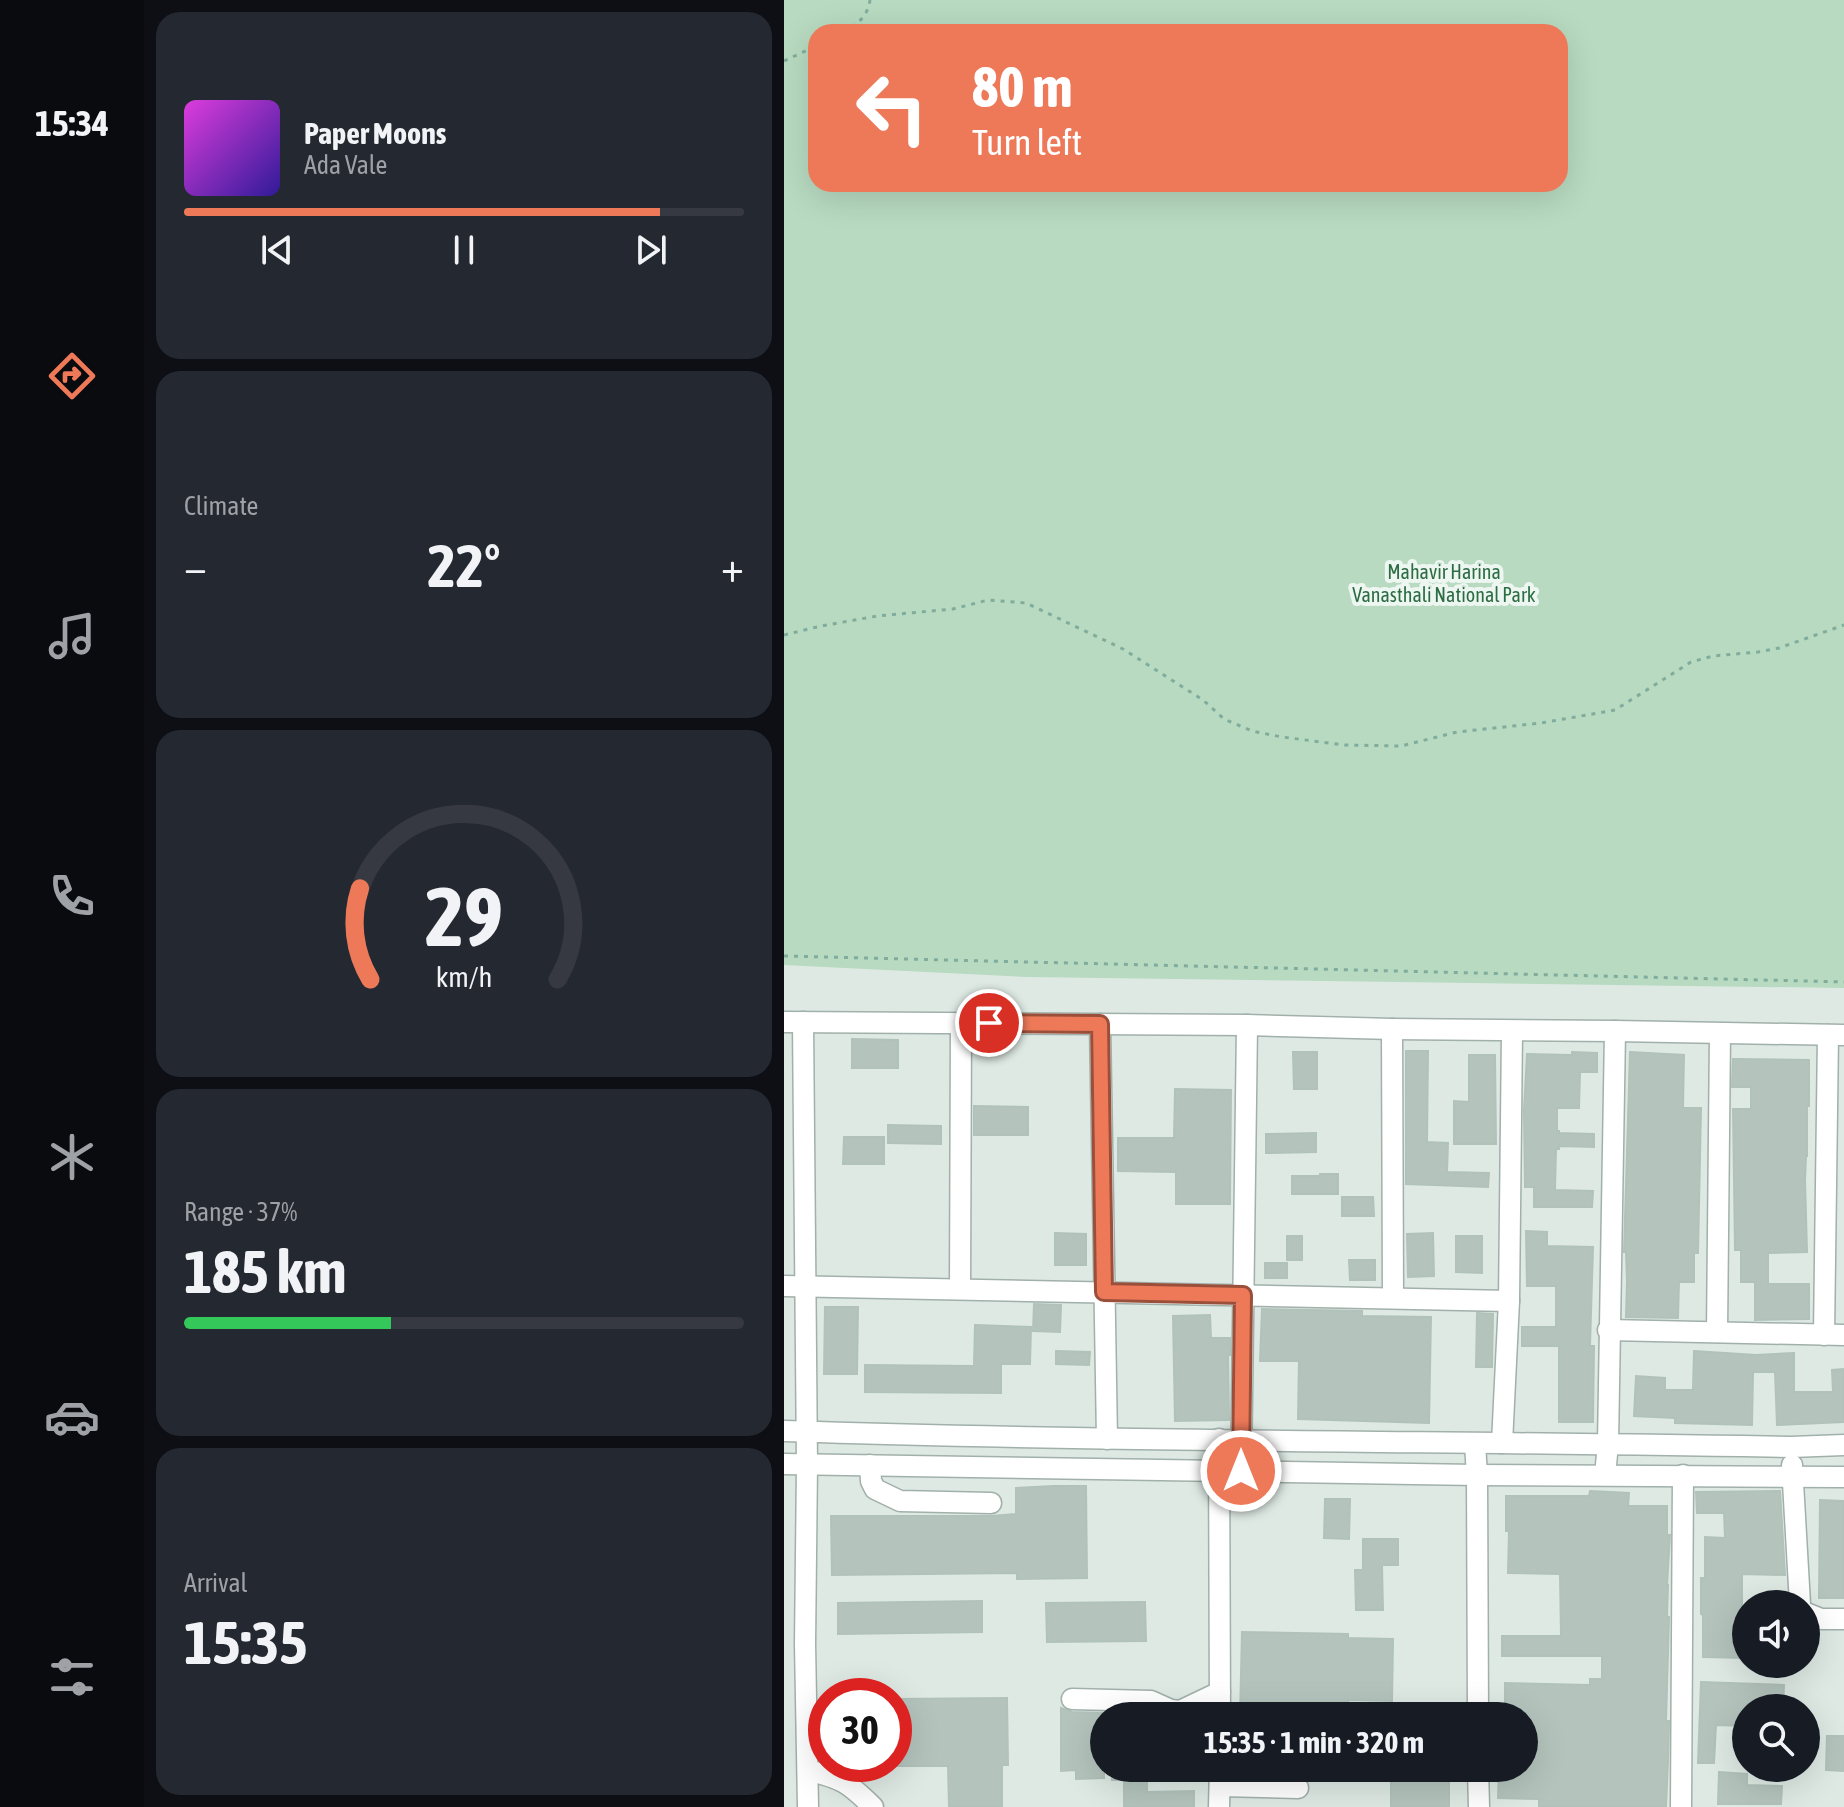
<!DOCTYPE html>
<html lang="en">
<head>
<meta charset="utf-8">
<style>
  :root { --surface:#171b24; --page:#242831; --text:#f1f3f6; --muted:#9ea1a6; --line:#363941; --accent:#ed7959 }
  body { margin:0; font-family:"Asap Condensed",sans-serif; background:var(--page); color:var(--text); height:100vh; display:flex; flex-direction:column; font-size:30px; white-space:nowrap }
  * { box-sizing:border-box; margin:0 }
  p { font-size:26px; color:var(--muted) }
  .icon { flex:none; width:44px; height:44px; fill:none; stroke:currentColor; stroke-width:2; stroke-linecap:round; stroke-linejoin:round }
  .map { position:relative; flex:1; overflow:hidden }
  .details { display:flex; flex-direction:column; gap:12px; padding:12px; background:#0d0f14; width:640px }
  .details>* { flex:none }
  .guide { position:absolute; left:24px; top:24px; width:760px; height:168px; border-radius:24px; box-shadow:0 8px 32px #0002; background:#ed7959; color:#fff; overflow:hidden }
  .controls { position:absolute; left:948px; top:1590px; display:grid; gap:16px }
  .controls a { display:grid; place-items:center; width:88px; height:88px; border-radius:50%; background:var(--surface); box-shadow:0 8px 32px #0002; font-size:40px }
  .speed { position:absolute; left:24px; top:1678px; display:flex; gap:16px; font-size:40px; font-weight:700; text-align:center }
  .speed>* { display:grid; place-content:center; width:104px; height:104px; border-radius:50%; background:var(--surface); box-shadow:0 8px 32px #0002; line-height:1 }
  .speed .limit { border:12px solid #d22; background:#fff; color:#111 }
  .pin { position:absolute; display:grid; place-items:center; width:68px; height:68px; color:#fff; margin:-34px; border:4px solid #fff; border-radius:50%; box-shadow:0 2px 8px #0007 }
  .me { position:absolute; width:88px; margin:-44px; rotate:0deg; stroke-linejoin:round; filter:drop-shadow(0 0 6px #0008) }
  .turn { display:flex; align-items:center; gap:28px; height:168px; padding:0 32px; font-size:36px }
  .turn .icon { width:104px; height:104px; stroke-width:2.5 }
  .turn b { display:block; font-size:56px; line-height:68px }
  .big { font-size:60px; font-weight:700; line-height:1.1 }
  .details .card { flex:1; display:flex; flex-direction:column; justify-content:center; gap:12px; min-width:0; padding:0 28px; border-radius:24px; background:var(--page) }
  .details .dial { align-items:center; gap:0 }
  .dial svg { height:208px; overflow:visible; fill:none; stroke:var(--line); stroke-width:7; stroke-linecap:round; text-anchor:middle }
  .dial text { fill:var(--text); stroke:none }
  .song { display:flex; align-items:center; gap:24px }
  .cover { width:96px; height:96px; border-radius:12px; background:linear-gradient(135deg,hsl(300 70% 55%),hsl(250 70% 35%)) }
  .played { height:8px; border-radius:4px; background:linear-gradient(90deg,var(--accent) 85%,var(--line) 85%) }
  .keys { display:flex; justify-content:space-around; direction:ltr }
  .heat { display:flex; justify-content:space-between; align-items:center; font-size:44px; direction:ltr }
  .charge { height:12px; border-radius:6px; background:linear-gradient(90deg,#34c759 37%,var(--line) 0) }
  .trip { position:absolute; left:306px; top:1702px; width:448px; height:80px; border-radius:40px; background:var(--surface); box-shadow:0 8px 32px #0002; font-weight:700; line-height:80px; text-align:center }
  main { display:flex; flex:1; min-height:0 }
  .tabs { display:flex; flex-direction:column; width:144px; justify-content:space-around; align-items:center; background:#090b0e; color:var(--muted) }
  .tabs .icon { width:56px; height:56px }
  .tabs .on { color:var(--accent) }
  .tabs b { font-size:36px; color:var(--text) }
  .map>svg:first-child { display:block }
</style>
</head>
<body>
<main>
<nav class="tabs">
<b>15:34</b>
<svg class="icon on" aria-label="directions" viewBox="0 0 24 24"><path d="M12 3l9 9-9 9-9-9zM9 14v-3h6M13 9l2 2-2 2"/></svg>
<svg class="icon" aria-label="music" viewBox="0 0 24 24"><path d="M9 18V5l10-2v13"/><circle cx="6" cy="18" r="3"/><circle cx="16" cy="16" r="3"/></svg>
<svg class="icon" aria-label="phone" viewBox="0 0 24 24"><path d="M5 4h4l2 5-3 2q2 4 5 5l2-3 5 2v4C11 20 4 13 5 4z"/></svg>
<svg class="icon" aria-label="climate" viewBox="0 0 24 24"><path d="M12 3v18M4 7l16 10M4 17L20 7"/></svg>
<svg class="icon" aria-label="car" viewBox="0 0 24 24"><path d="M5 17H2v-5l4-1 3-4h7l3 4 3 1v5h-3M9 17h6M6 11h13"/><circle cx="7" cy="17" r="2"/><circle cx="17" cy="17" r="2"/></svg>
<svg class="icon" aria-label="filters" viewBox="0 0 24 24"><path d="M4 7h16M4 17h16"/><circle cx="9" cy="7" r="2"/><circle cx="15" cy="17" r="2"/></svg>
</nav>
<section class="details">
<div class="card">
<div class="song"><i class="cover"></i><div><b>Paper Moons</b><p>Ada Vale</p></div></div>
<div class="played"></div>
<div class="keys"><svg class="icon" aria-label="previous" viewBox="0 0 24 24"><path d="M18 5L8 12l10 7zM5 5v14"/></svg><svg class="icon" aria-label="pause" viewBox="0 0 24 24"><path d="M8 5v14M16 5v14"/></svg><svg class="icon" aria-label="next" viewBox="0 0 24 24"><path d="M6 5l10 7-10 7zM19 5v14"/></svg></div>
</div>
<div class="card"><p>Climate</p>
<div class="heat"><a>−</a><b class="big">22°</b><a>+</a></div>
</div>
<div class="card dial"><svg viewBox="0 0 100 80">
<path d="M14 69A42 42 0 1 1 86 69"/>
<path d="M14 69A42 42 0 0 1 10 34" stroke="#ed7959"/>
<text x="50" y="56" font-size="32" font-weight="700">29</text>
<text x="50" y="72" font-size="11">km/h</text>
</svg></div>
<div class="card"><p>Range · 37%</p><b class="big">185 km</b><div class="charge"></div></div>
<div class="card"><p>Arrival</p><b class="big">15:35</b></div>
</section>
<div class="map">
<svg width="1060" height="1807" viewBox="0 0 1060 1807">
  <rect width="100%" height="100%" fill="#dee9e4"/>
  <!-- green -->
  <path fill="#b7dac0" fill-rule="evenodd" d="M0,0H1060V988L243,977L0,965ZM32,32H776V184H32Z"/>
  <!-- building -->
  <g fill="#b4c4bd" stroke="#b1c2bb" stroke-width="2">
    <path d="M68,1039L114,1040V1068H68Z"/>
    <path d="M622,1051H644L643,1142L664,1143L663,1172L705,1173L704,1187L622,1184Z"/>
    <path d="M509,1052H533V1089H510Z"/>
    <path d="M788,1052L813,1053V1072H796L795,1108H773V1131H775V1133L810,1134V1147L775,1146V1149H772L771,1190L809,1191L808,1207H750V1187H741L740,1110L743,1054L788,1055Z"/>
    <path d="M846,1052L900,1055L899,1108H917L914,1253H910V1282H895L894,1318L842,1317L843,1281L842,1252H840Z"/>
    <path d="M685,1055H711L712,1144H670V1101L685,1102Z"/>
    <path d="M949,1059L1025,1060V1106H1023V1156H1022L1021,1180L1023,1252L984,1253V1284H1025V1319L971,1320V1282H957V1250H951L949,1109H967V1087H948Z"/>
    <path d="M391,1089L447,1090L446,1204H392V1172L334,1171V1138H390Z"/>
    <path d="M190,1106L244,1107V1135H190Z"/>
    <path d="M104,1125L157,1126V1144L104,1143Z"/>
    <path d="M532,1133V1152L482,1153V1134Z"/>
    <path d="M60,1137H100V1164H59Z"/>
    <path d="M536,1174H554V1194H508V1176H536Z"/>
    <path d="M558,1197H589L590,1216H558Z"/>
    <path d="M742,1231L763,1232V1246L809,1247L806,1346H810L809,1422H775V1346H738V1327H772V1286H743Z"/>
    <path d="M271,1233L302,1234V1265H271Z"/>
    <path d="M649,1233L650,1276L624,1277L623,1234Z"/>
    <rect x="503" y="1236" width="15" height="24"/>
    <path d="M672,1236H698V1273L672,1272Z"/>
    <path d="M565,1260H591V1280H566Z"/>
    <rect x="481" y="1263" width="22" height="15"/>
    <path d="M250,1304L277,1305L276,1332L249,1331Z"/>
    <path d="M41,1307H74L73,1374H40Z"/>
    <path d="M478,1309L578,1311V1316L647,1317L645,1423L514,1419L515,1361H476Z"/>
    <path d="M693,1313L709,1314L708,1367H692Z"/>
    <path d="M426,1315L427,1338H446V1355H444L445,1420L391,1421L389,1316Z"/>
    <path d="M191,1325L247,1327L246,1364H217V1393L81,1392V1365L190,1366Z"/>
    <path d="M272,1351L306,1352L305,1365L272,1364Z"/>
    <path d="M910,1351L972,1355L1010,1353V1392H1049L1048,1370L1060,1369V1422L993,1425L991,1372H969L968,1425L891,1423V1418L850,1416L852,1376L881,1378V1390H909Z"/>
    <path d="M269,1486H302L303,1578L233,1579V1573L48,1575L47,1516H207L232,1514V1488Z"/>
    <path d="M806,1491L845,1493L844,1506H883V1535H886L883,1585H884L883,1617H885L882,1721H885L884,1761L882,1807H755V1799L714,1798L715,1768H740V1715H721V1683L806,1685V1679H818V1656H718V1636H777L776,1574L724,1573L725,1531H722V1496H805Z"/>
    <path d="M996,1491L1001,1575L958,1574V1618L962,1619V1658L919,1657V1615L917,1614V1578H921V1537L941,1538L940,1513H913L912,1492Z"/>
    <path d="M541,1499H566L565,1539L540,1538Z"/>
    <path d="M1036,1500L1060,1501V1598H1035Z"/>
    <path d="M579,1539H614V1565H598L599,1610H572L571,1570H579Z"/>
    <path d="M198,1601V1632L54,1634V1603Z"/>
    <path d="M361,1602L362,1641L263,1642L262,1603Z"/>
    <path d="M458,1632L564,1634V1638L609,1639L608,1701L564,1700V1716H456Z"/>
    <path d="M917,1682L1000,1685L999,1708H962V1726L932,1725L930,1763H914Z"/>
    <path d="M223,1698L224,1765H218V1807H165L164,1766H110V1699Z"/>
    <path d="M277,1708L288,1712L320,1713V1778L292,1779V1770L277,1771Z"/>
    <path d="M1043,1736H1060V1771L1042,1770Z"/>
    <path d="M328,1768H363V1792L410,1791V1807H340V1780H328Z"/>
    <path d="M935,1772L963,1774V1785L998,1786L997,1804H934Z"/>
    <path d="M607,1780L665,1782V1807H607Z"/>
  </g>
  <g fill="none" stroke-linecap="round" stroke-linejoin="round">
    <defs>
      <g id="minor">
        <path d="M0,1022L463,1025L608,1029L831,1031L1060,1035"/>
        <path d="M19,1022L23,1465L21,1644L24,1807"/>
        <path d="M316,1024L323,1439"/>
        <path d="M608,1029L609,1297"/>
        <path d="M0,1286L725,1301"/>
        <path d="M176,1289L177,1023"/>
        <path d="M824,1330L1060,1335"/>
        <path d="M933,1332L936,1034"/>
        <path d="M1040,1335L1044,1035"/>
        <path d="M0,1431C336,1442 672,1441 1007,1447L1060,1445"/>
        <path d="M435,1439L436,1716"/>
        <path d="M718,1443L725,1301L728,1031"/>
        <path d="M691,1444L693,1475L694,1716"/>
        <path d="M0,1464L693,1475L1060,1477"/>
        <path d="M86,1465L87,1481L91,1489L116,1501L207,1503"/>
        <path d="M1008,1465L1016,1604"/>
        <path d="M457,1471L463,1025"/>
        <path d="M821,1475L824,1444L831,1031"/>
        <path d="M1022,1613L1037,1619H1060"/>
        <path d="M288,1699L367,1701L387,1710L396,1711L436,1692"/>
        <path d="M694,1768L695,1807"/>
        <path d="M24,1770C58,1779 64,1782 89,1807"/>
        <path d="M436,1786L514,1788"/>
        <path d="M435,1807L436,1768"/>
        <path d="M897,1807L899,1475"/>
      </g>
    </defs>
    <!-- minor casing -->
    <use href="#minor" stroke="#a1b0ab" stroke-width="23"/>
    <!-- path -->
    <g stroke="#80ac9d" stroke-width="3" stroke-dasharray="4 6" stroke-linecap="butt">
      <path d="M59,32C73,25 84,16 86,0"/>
      <path d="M0,61L32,46"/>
      <path d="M0,635L37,626L93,616L169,609L204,600L242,603L339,649L419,700L440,719L468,731L498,737L561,745L617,746L673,732L757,723L831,710L907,662L929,656L974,652L995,648L1060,625"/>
      <path d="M0,956L1060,982"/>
    </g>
    <!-- minor -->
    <use href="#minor" stroke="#fff" stroke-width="20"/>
  </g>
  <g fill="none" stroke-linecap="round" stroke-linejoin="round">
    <defs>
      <path id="route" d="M205,1023L316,1024L320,1292L459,1295L457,1471"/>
    </defs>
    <!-- route casing -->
    <use href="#route" stroke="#9a4f3a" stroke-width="20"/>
    <!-- route -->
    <use href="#route" stroke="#ed7959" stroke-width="14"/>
  </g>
  <g text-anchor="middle" stroke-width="8" stroke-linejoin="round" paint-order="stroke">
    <!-- park labels -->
    <g font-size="20" fill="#2c6d43" stroke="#eef6f2">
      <text x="660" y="579">Mahavir Harina<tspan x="660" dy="23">Vanasthali National Park</tspan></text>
    </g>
  </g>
</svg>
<div class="controls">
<a><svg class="icon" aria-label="sound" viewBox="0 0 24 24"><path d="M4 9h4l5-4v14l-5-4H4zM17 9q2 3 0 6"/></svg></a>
<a><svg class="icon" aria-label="search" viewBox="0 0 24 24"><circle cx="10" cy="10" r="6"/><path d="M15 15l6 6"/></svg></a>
</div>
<div class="speed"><div class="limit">30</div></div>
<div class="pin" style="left:205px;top:1023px;background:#d93025"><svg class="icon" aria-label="arrive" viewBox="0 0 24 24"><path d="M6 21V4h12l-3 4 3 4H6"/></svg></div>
<svg class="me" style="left:457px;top:1471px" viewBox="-20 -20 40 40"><circle r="17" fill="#ed7959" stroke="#fff" stroke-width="3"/><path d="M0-11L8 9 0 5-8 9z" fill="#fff"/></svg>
<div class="trip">15:35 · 1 min · 320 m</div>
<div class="guide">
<div class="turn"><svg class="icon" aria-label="left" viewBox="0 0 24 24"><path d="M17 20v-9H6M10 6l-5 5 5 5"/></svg><div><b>80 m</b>Turn left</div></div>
</div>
</div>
</main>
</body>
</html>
